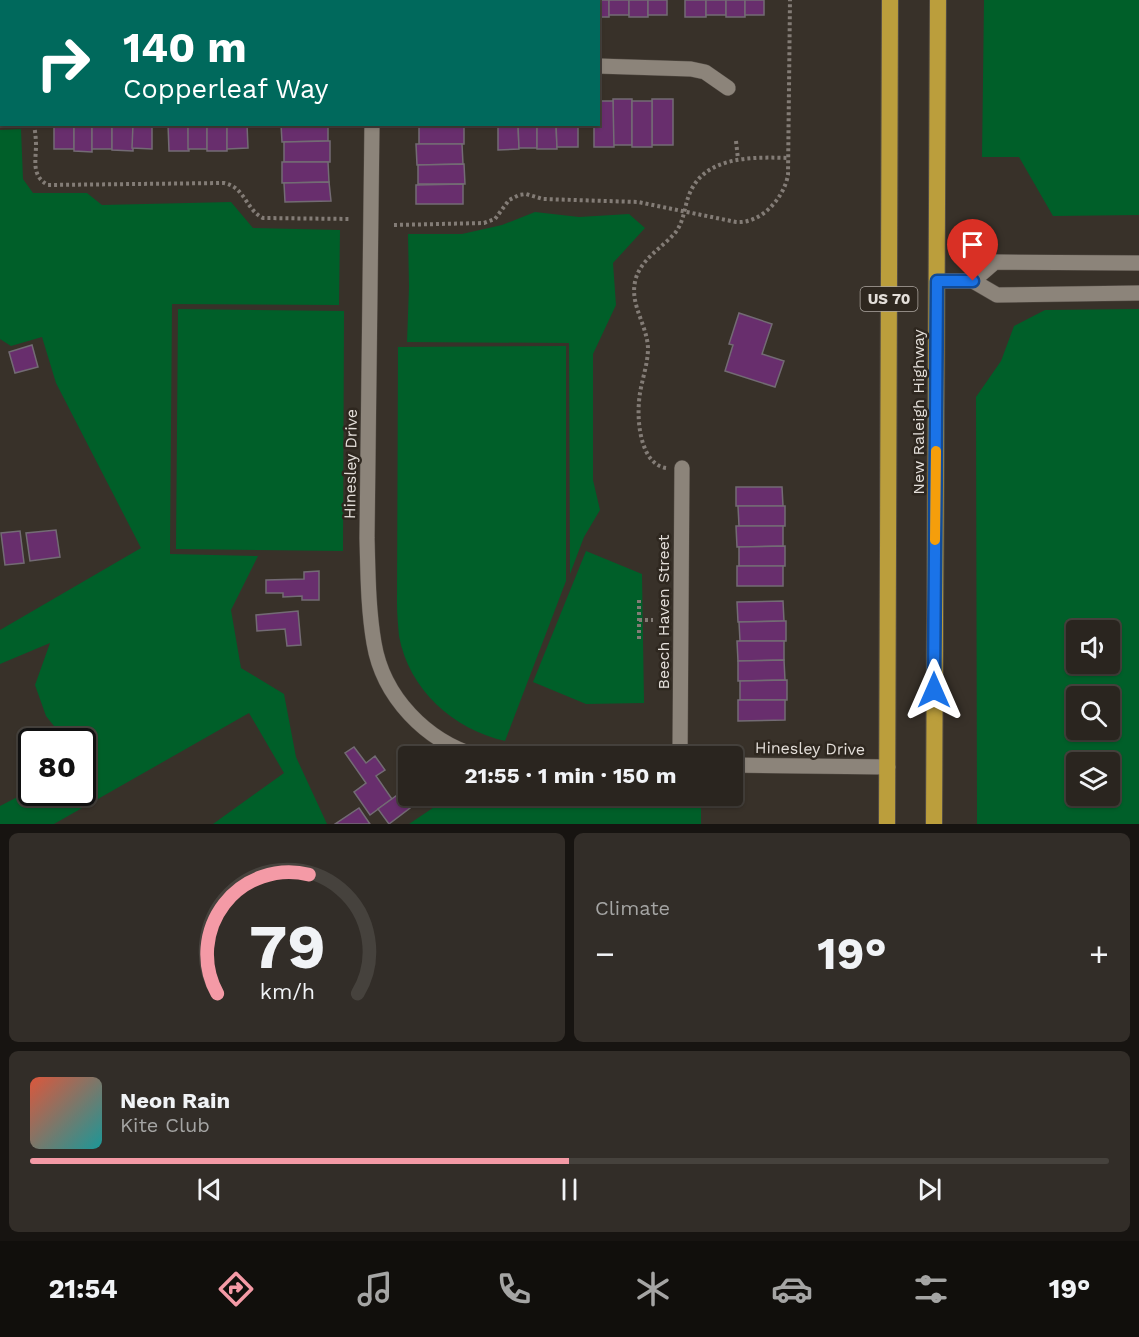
<!DOCTYPE html>
<html lang="en">
<head>
<meta charset="utf-8">
<style>
  :root { --surface:#2a251f; --page:#322d28; --text:#f1f3f6; --muted:#a5a5a4; --line:#46423d; --accent:#f49aa6 }
  body { margin:0; font-family:"Work Sans",sans-serif; background:var(--page); color:var(--text); height:100vh; display:flex; flex-direction:column; font-size:22px; white-space:nowrap }
  * { box-sizing:border-box; margin:0 }
  p { font-size:20px; color:var(--muted) }
  .icon { flex:none; width:33px; height:33px; fill:none; stroke:currentColor; stroke-width:2; stroke-linecap:round; stroke-linejoin:round }
  .map { position:relative; height:824px; overflow:hidden }
  .panel { display:flex; flex-direction:column; gap:9px; padding:9px; background:#171411; flex:1 }
  .panel>* { flex:none }
  .hud { position:absolute; left:0px; top:0px; width:600px; height:126px; box-shadow:0 2px 4px #0004,0 0 0 2px var(--line); background:#00695c; color:#fff; overflow:hidden }
  .controls { position:absolute; left:1066px; top:620px; display:grid; gap:12px }
  .controls a { display:grid; place-items:center; width:54px; height:54px; border-radius:6px; background:var(--surface); box-shadow:0 2px 4px #0004,0 0 0 2px var(--line); font-size:30px }
  .speed { position:absolute; left:18px; top:728px; display:flex; gap:12px; font-size:30px; font-weight:700; text-align:center }
  .speed>* { display:grid; place-content:center; width:78px; height:78px; border-radius:50%; background:var(--surface); box-shadow:0 2px 4px #0004,0 0 0 2px var(--line); line-height:1 }
  .speed .limit { border:3px solid #111; border-radius:9px; background:#fff; color:#111 }
  .pin { position:absolute; display:grid; place-items:center; width:51px; height:51px; color:#fff; margin:-62px -26px; border-radius:50% 50% 50% 0; rotate:-45deg; box-shadow:0 0 6px #0007 }
  .pin .icon { rotate:45deg }
  .me { position:absolute; width:66px; margin:-33px; rotate:0deg; stroke-linejoin:round; filter:drop-shadow(0 0 4px #0008) }
  .turn { display:flex; align-items:center; gap:21px; height:126px; padding:0 24px; font-size:27px }
  .turn .icon { width:78px; height:78px; stroke-width:2.5 }
  .turn b { display:block; font-size:42px; line-height:51px }
  .big { font-size:45px; font-weight:700; line-height:1.1 }
  .panel .widget { flex:1; display:flex; flex-direction:column; justify-content:center; gap:9px; min-width:0; padding:0 21px; border-radius:9px; background:var(--page) }
  .panel .dial { align-items:center; gap:0 }
  .dial svg { height:156px; overflow:visible; fill:none; stroke:var(--line); stroke-width:7; stroke-linecap:round; text-anchor:middle }
  .dial text { fill:var(--text); stroke:none }
  .song { display:flex; align-items:center; gap:18px }
  .cover { width:72px; height:72px; border-radius:9px; background:linear-gradient(135deg,hsl(10 70% 55%),hsl(180 70% 35%)) }
  .played { height:6px; border-radius:3px; background:linear-gradient(90deg,var(--accent) 50%,var(--line) 50%) }
  .keys { display:flex; justify-content:space-around; direction:ltr }
  .heat { display:flex; justify-content:space-between; align-items:center; font-size:33px; direction:ltr }
  .panel .tiles { flex:1; display:grid; gap:9px; grid-template-columns:1fr 1fr }
  .widget:last-child { grid-column:span 2 }
  .trip { position:absolute; left:398px; top:746px; width:345px; height:60px; border-radius:6px; background:var(--surface); box-shadow:0 2px 4px #0004,0 0 0 2px var(--line); font-weight:700; line-height:60px; text-align:center }
  .tabs { display:flex; height:96px; justify-content:space-around; align-items:center; background:#110f0c; color:var(--muted) }
  .tabs .icon { width:42px; height:42px }
  .tabs .current { color:var(--accent) }
  .tabs b { font-size:27px; color:var(--text) }
  .map>svg:first-child { display:block }
</style>
</head>
<body>
<div class="map">
<svg width="1139" height="824" viewBox="0 0 1139 824">
  <rect width="100%" height="100%" fill="#383129"/>
  <!-- green -->
  <g fill="#005f29" fill-rule="evenodd">
    <path d="M984,0H1139V215L1053,216L1019,157H982Z"/>
    <path d="M21,129L23,179L33,193H87L102,205L231,202L253,228L340,230L339,305L172,304L170,554L258,556L231,610L241,668L284,694L296,757L327,824H213L284,773L249,713L54,824H0V806L31,790L32,792H82V741H66L46,716L35,685L50,643L0,664V630L141,548L56,383L42,337L11,346L0,339V130Z"/>
    <path d="M535,212L579,217L629,214L645,228L613,263L616,305L593,354V480L600,510L584,537L570,574L569,343L407,342L409,287L408,234H462L502,225Z"/>
    <path d="M178,309L344,311L343,551L176,549Z"/>
    <path d="M1139,309V824H977L976,397L1001,361L1014,326L1045,310ZM1077,630H1110V663H1077ZM1077,696H1110V729H1077ZM1077,762H1110V795H1077Z"/>
    <path d="M566,346V581L505,741C453,729 409,690 399,636C398,625 397,614 397,603L398,347Z"/>
    <path d="M586,551L642,574L644,703L586,704L533,682Z"/>
    <path d="M452,795H491L523,801L701,800V824H409Z"/>
  </g>
  <!-- building -->
  <g fill="#682e6d" stroke="#736b74" stroke-width="1.5">
    <rect x="51" y="0" width="46" height="2"/>
    <rect x="185" y="0" width="47" height="2"/>
    <rect x="282" y="0" width="47" height="2"/>
    <rect x="414" y="0" width="46" height="2"/>
    <path d="M588,0H609V17H598V2Z"/>
    <rect x="609" y="0" width="20" height="15"/>
    <rect x="629" y="0" width="19" height="17"/>
    <rect x="648" y="0" width="19" height="15"/>
    <rect x="685" y="0" width="21" height="17"/>
    <rect x="706" y="0" width="20" height="15"/>
    <rect x="726" y="0" width="19" height="17"/>
    <rect x="745" y="0" width="19" height="15"/>
    <rect x="613" y="99" width="19" height="46"/>
    <rect x="652" y="99" width="21" height="46"/>
    <path d="M598,101H613L614,147H594V124H598Z"/>
    <rect x="632" y="101" width="20" height="46"/>
    <rect x="54" y="124" width="20" height="25"/>
    <path d="M74,124H92V152L74,151Z"/>
    <rect x="92" y="124" width="20" height="25"/>
    <path d="M112,124H133V151L112,150Z"/>
    <path d="M133,124H152V149L132,148Z"/>
    <path d="M168,124H188L189,151H169Z"/>
    <rect x="188" y="124" width="19" height="25"/>
    <rect x="207" y="124" width="20" height="27"/>
    <path d="M227,124H247L248,148L227,149Z"/>
    <path d="M281,124H328V141L282,142Z"/>
    <path d="M464,124V144H419V125Z"/>
    <path d="M498,124H518L519,149L498,150Z"/>
    <path d="M518,124H537V148H519Z"/>
    <path d="M537,124H556L557,149H537Z"/>
    <path d="M556,124H578V147H557Z"/>
    <path d="M328,141H330V162H284V142Z"/>
    <path d="M416,144H462L463,164L417,165Z"/>
    <path d="M282,162H328L329,182L282,183Z"/>
    <path d="M464,164L465,184H418V165Z"/>
    <path d="M329,182L331,201L285,202L284,183Z"/>
    <path d="M463,184V204H416V185Z"/>
    <path d="M739,313L772,324L762,354L784,361L775,387L725,371L733,345L729,344Z"/>
    <path d="M32,345L38,367L15,373L9,352Z"/>
    <path d="M736,487H782L783,506H736Z"/>
    <path d="M738,506H785V526H739Z"/>
    <path d="M736,526H783V546L737,547Z"/>
    <path d="M56,530L60,557L30,561L26,533Z"/>
    <path d="M20,531L24,563L5,565L1,533Z"/>
    <path d="M785,546V566H739V547Z"/>
    <rect x="737" y="566" width="46" height="20"/>
    <path d="M319,571V600H302V596L283,597V593H266V580L304,579V572Z"/>
    <path d="M783,601L784,621L738,622L737,602Z"/>
    <path d="M298,611L301,645L287,646L285,629L257,631L256,615Z"/>
    <path d="M784,621H786V641H740L739,622Z"/>
    <path d="M737,641H784V660L738,661Z"/>
    <path d="M784,660L785,680L738,681V661Z"/>
    <path d="M787,680V700H740V681Z"/>
    <path d="M738,700H785V720L738,721Z"/>
    <path d="M354,747L366,763L375,756L385,770L376,776L392,799L370,815L354,792L366,783L345,753Z"/>
    <path d="M400,793L410,808L389,824L378,809Z"/>
    <path d="M359,808L370,824H335Z"/>
  </g>
  <g fill="none" stroke-linecap="round" stroke-linejoin="round">
    <defs>
      <g id="minor">
        <path d="M146,2V0"/>
        <path d="M372,2V0"/>
        <path d="M598,66L691,69L705,72L728,88"/>
        <path d="M372,124L367,538C368,573 368,608 374,643C383,697 426,741 477,756"/>
        <path d="M937,281H973"/>
        <path d="M973,281L995,262L1139,263"/>
        <path d="M973,281L997,295L1139,293"/>
        <path d="M680,756L682,468"/>
        <path d="M732,765L888,767"/>
      </g>
      <g id="trunk">
        <path d="M887,824L890,0"/>
        <path d="M934,824L938,0"/>
      </g>
    </defs>
    <!-- minor casing -->
    <use href="#minor" stroke="#534c45" stroke-width="16"/>
    <!-- trunk casing -->
    <use href="#trunk" stroke="#534c45" stroke-width="18"/>
    <!-- path -->
    <g stroke="#837c76" stroke-width="4" stroke-dasharray="3 3" stroke-linecap="butt">
      <path d="M34,124C35,131 36,138 36,145C36,160 31,176 48,185L224,183C245,187 246,210 263,218L351,219"/>
      <path d="M736,141L738,159"/>
      <path d="M394,225L484,223L495,219L509,200L519,195L526,194L543,199L638,202L736,222C761,224 784,198 788,175L790,0"/>
      <path d="M973,254L977,246L988,247"/>
      <path d="M666,468C641,464 637,423 639,402C640,384 648,366 648,348C647,325 630,305 635,282C639,260 662,248 675,233C684,222 684,208 689,195C704,155 754,157 789,158"/>
      <path d="M639,600V642"/>
      <path d="M639,620H653"/>
    </g>
    <!-- minor -->
    <use href="#minor" stroke="#8c847a" stroke-width="15"/>
    <!-- trunk -->
    <use href="#trunk" stroke="#bb9e3c" stroke-width="16"/>
  </g>
  <g fill="none" stroke-linecap="round" stroke-linejoin="round">
    <defs>
      <path id="route" d="M934,690L937,281H973"/>
    </defs>
    <!-- route casing -->
    <use href="#route" stroke="#114b97" stroke-width="15"/>
    <!-- route -->
    <use href="#route" stroke="#1a73e8" stroke-width="10"/>
    <!-- slow -->
    <path stroke="#f59e0b" stroke-width="10" d="M935,540L936,451"/>
  </g>
  <g text-anchor="middle" stroke-width="5" stroke-linejoin="round" paint-order="stroke">
    <!-- shield labels -->
    <rect fill="#2e271f" stroke="#ada7a1" stroke-width="1.5" x="860.5" y="287" width="57" height="24" rx="4.5"/>
    <g font-size="15" font-weight="bold" fill="#e3ded9">
      <text x="889" y="304">US 70</text>
    </g>
    <!-- street labels -->
    <g font-size="16" fill="#e3ded9" stroke="#2e271f">
      <text transform="translate(918 412) rotate(-90)" y="6">New Raleigh Highway</text>
      <text transform="translate(350 464) rotate(-89)" y="6">Hinesley Drive</text>
      <text transform="translate(663 612) rotate(-90)" y="6">Beech Haven Street</text>
      <text transform="translate(810 748) rotate(1)" y="6">Hinesley Drive</text>
    </g>
  </g>
</svg>
<div class="controls">
<a><svg class="icon" aria-label="sound" viewBox="0 0 24 24"><path d="M4 9h4l5-4v14l-5-4H4zM17 9q2 3 0 6"/></svg></a>
<a><svg class="icon" aria-label="search" viewBox="0 0 24 24"><circle cx="10" cy="10" r="6"/><path d="M15 15l6 6"/></svg></a>
<a><svg class="icon" aria-label="layers" viewBox="0 0 24 24"><path d="M12 4l9 5-9 5-9-5zM3 14l9 5 9-5"/></svg></a>
</div>
<div class="speed"><div class="limit">80</div></div>
<div class="pin" style="left:973px;top:281px;background:#d93025"><svg class="icon" aria-label="arrive" viewBox="0 0 24 24"><path d="M6 21V4h12l-3 4 3 4H6"/></svg></div>
<svg class="me" style="left:934px;top:690px" viewBox="-20 -20 40 40"><path d="M0-17L14 15 0 8-14 15z" fill="#1a73e8" stroke="#fff" stroke-width="4"/></svg>
<div class="trip">21:55 · 1 min · 150 m</div>
<div class="hud">
<div class="turn"><svg class="icon" aria-label="right" viewBox="0 0 24 24"><path d="M7 20v-9h11M14 6l5 5-5 5"/></svg><div><b>140 m</b>Copperleaf Way</div></div>
</div>
</div>
<section class="panel">
<div class="tiles">
<div class="widget dial"><svg viewBox="0 0 100 80">
<path d="M14 69A42 42 0 1 1 86 69"/>
<path d="M14 69A42 42 0 0 1 61 8" stroke="#f49aa6"/>
<text x="50" y="56" font-size="32" font-weight="700">79</text>
<text x="50" y="72" font-size="11">km/h</text>
</svg></div>
<div class="widget"><p>Climate</p>
<div class="heat"><a>−</a><b class="big">19°</b><a>+</a></div>
</div>
<div class="widget">
<div class="song"><i class="cover"></i><div><b>Neon Rain</b><p>Kite Club</p></div></div>
<div class="played"></div>
<div class="keys"><svg class="icon" aria-label="previous" viewBox="0 0 24 24"><path d="M18 5L8 12l10 7zM5 5v14"/></svg><svg class="icon" aria-label="pause" viewBox="0 0 24 24"><path d="M8 5v14M16 5v14"/></svg><svg class="icon" aria-label="next" viewBox="0 0 24 24"><path d="M6 5l10 7-10 7zM19 5v14"/></svg></div>
</div>
</div>
</section>
<nav class="tabs">
<b>21:54</b>
<svg class="icon current" aria-label="directions" viewBox="0 0 24 24"><path d="M12 3l9 9-9 9-9-9zM9 14v-3h6M13 9l2 2-2 2"/></svg>
<svg class="icon" aria-label="music" viewBox="0 0 24 24"><path d="M9 18V5l10-2v13"/><circle cx="6" cy="18" r="3"/><circle cx="16" cy="16" r="3"/></svg>
<svg class="icon" aria-label="phone" viewBox="0 0 24 24"><path d="M5 4h4l2 5-3 2q2 4 5 5l2-3 5 2v4C11 20 4 13 5 4z"/></svg>
<svg class="icon" aria-label="climate" viewBox="0 0 24 24"><path d="M12 3v18M4 7l16 10M4 17L20 7"/></svg>
<svg class="icon" aria-label="car" viewBox="0 0 24 24"><path d="M5 17H2v-5l4-1 3-4h7l3 4 3 1v5h-3M9 17h6M6 11h13"/><circle cx="7" cy="17" r="2"/><circle cx="17" cy="17" r="2"/></svg>
<svg class="icon" aria-label="filters" viewBox="0 0 24 24"><path d="M4 7h16M4 17h16"/><circle cx="9" cy="7" r="2"/><circle cx="15" cy="17" r="2"/></svg>
<b>19°</b>
</nav>
</body>
</html>
